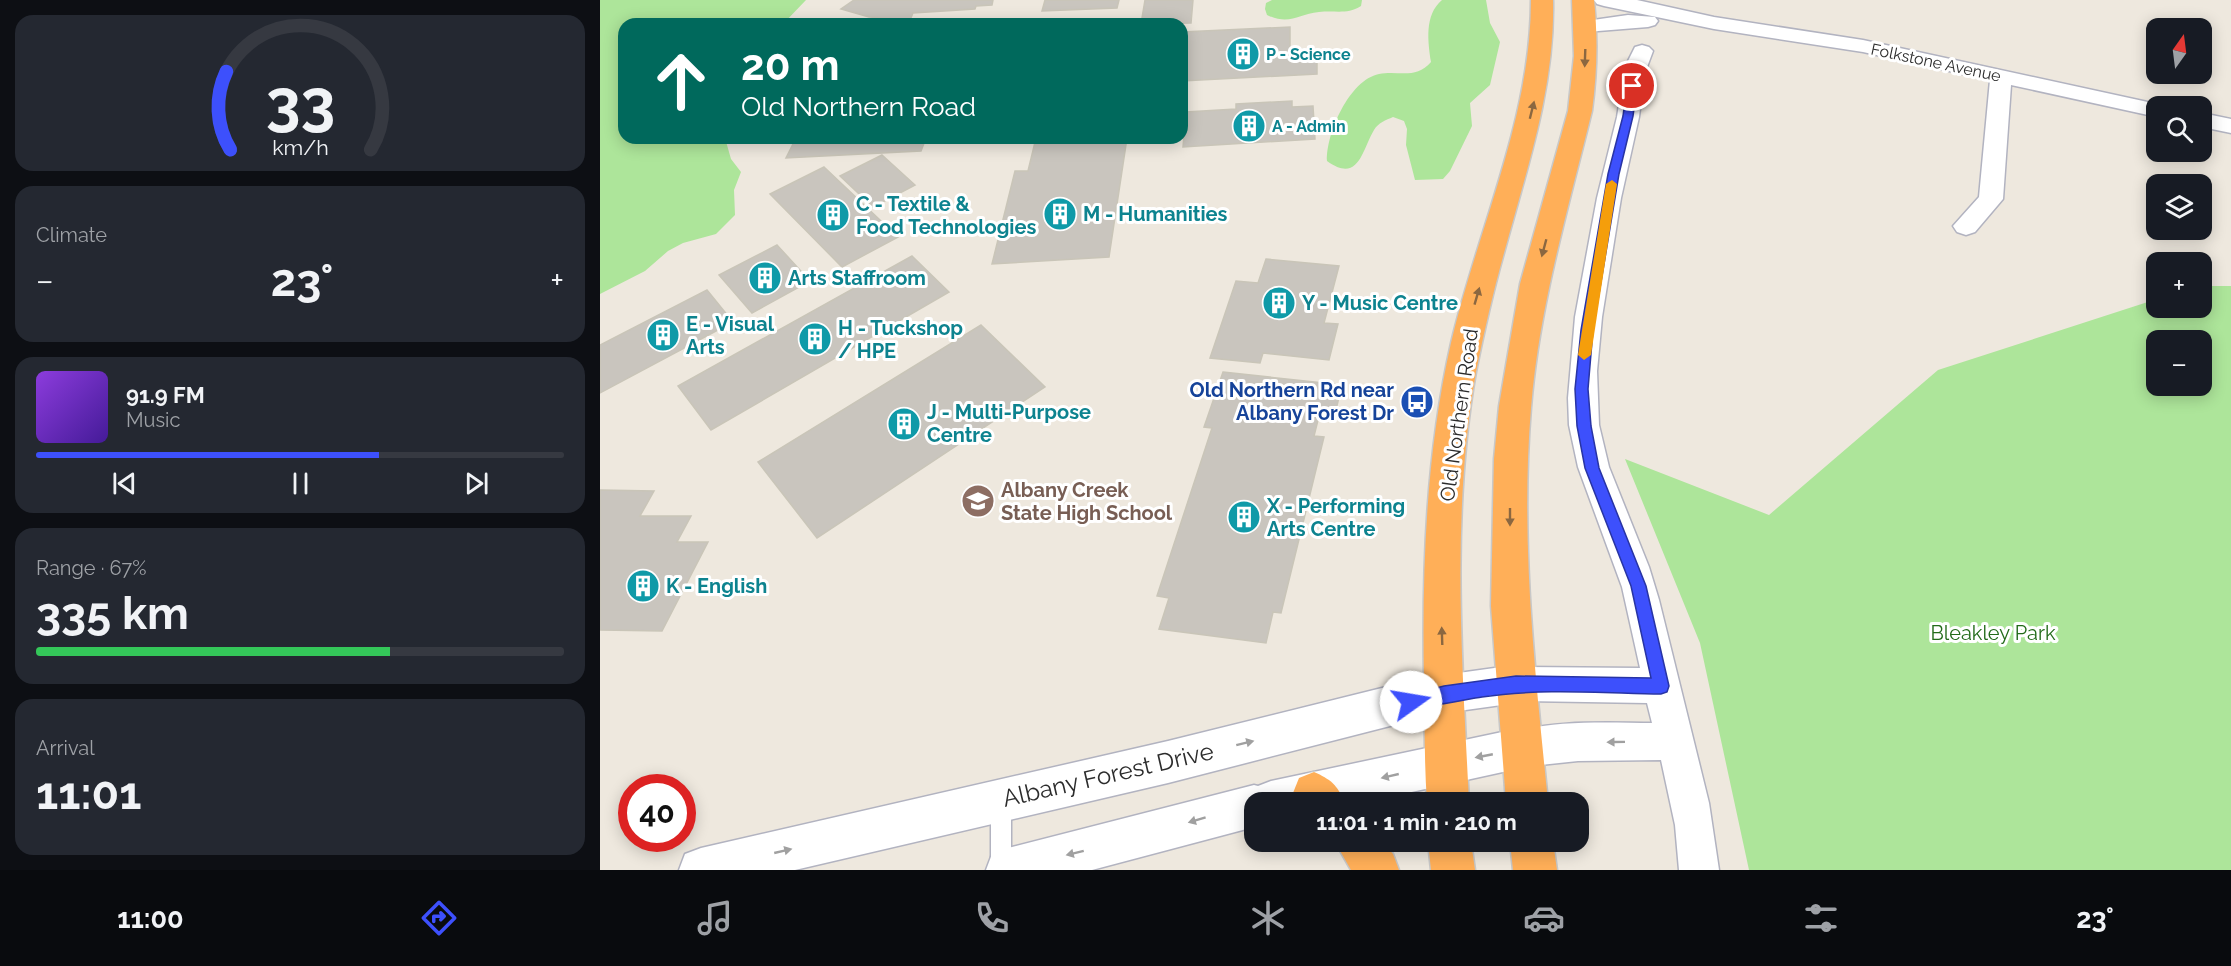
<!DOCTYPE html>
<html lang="en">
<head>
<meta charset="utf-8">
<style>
  :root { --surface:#171b24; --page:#242831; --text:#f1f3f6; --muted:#9ea1a6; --line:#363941; --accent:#3d50fc }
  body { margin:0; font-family:Raleway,sans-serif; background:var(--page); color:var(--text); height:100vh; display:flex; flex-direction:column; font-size:22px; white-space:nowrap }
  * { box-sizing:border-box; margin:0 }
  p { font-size:20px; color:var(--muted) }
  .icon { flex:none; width:33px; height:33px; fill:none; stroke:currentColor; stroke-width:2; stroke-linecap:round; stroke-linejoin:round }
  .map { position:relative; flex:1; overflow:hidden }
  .sheet { display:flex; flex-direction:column; gap:15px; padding:15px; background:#0d0f14; width:600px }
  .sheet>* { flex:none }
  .guide { position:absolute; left:18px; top:18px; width:570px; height:126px; border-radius:18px; box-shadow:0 3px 15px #0003; background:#00695c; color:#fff; overflow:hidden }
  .needle { width:39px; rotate:14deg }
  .fabs { position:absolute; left:1546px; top:18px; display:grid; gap:12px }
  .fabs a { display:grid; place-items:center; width:66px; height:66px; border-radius:12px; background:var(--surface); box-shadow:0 3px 15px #0003; font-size:30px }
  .speed { position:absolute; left:18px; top:774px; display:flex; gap:12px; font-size:30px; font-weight:700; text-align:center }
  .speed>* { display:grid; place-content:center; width:78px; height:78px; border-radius:50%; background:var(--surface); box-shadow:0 3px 15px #0003; line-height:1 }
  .speed .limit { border:9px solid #d22; background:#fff; color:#111 }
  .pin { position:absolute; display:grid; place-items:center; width:51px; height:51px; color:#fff; margin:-26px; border:3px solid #fff; border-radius:50%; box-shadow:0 2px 6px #0007 }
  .me { position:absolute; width:66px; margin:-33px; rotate:77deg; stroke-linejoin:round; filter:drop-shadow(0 0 4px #0008) }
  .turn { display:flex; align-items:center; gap:21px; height:126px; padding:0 24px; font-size:27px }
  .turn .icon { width:78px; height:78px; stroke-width:2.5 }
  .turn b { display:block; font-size:42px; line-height:51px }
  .big { font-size:45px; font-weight:700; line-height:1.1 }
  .sheet .tile { flex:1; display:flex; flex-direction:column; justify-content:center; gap:9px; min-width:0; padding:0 21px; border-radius:18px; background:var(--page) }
  .sheet .dial { align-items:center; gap:0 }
  .dial svg { height:156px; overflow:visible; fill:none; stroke:var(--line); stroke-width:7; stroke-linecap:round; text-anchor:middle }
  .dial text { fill:var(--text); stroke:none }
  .song { display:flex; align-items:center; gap:18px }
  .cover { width:72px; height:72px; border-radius:9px; background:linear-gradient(135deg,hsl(270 70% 55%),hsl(260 70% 35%)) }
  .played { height:6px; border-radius:3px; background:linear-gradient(90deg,var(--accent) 65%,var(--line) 65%) }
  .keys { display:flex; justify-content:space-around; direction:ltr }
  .heat { display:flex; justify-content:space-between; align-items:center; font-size:33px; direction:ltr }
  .charge { height:9px; border-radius:4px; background:linear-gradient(90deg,#34c759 67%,var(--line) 0) }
  .trip { position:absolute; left:644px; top:792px; width:345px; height:60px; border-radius:18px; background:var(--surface); box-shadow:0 3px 15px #0003; font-weight:700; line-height:60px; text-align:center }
  .tabs { display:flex; height:96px; justify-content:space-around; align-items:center; background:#090b0e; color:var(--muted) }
  .tabs .icon { width:42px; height:42px }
  .tabs .selected { color:var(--accent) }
  .tabs b { font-size:27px; color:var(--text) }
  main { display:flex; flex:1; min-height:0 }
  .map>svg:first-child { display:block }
</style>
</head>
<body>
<main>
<section class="sheet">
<div class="tile dial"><svg viewBox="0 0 100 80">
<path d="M14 69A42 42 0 1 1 86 69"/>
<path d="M14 69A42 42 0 0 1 12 29" stroke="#3d50fc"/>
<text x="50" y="56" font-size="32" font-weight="700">33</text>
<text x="50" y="72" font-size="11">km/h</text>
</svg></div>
<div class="tile"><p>Climate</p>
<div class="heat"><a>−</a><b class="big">23°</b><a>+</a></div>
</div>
<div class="tile">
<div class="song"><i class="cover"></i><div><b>91.9 FM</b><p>Music</p></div></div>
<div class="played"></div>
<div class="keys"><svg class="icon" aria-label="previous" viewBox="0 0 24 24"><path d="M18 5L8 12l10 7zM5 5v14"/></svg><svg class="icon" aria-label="pause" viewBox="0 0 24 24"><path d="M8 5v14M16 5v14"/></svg><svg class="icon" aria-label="next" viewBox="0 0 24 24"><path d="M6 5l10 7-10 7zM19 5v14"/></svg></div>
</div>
<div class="tile"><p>Range · 67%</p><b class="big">335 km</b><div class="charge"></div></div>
<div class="tile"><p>Arrival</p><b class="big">11:01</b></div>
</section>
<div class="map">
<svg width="1631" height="870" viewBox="0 0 1631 870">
  <rect width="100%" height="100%" fill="#eee8de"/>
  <!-- green -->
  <g fill="#ade59a" fill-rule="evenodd">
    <path d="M0,0H206L183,24H24V138H125L131,159L141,172L134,190L135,215L116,234L83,243L68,251L45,271L0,294Z"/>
    <path d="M672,0H762L761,6C746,15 736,10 719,12C698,14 690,26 667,15L665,9L666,3Z"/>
    <path d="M842,0H886L890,23L900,42L890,85L870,103L872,126L850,171L843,179L815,180L806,145L807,129L804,121L793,117C786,120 778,123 774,130C762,150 759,184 727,161C726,134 749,80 779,74C798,70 816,80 831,62C828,42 824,15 842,0Z"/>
    <path d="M1602,286H1631V870H1149L1100,643L1025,459L1169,515L1338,370L1557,299V308H1602ZM1602,340V386H1557V340Z"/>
  </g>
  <!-- building -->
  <g fill="#c9c5be" stroke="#c9c5b8" stroke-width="1.5">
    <path d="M254,0H393L392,5L376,6L375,9L313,13L310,20L269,17L241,9Z"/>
    <path d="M445,0H519L517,8L442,11Z"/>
    <path d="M545,0H593L591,23L541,24Z"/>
    <path d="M364,19L363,24H315L316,22Z"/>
    <path d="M690,27V49H703L704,60L717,59V74L582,81V32Z"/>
    <path d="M692,101V107L713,106L715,139L583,147L586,112L636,109V104Z"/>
    <path d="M196,138H326L321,151L186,158Z"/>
    <path d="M436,138H527L509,257L392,264L415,171H428Z"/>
    <path d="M282,155L315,185L273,207L240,176Z"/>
    <path d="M224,167L298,237L242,267L170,194Z"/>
    <path d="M177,245L210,281L152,313L119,275Z"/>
    <path d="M312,256L349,292L111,430L78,386Z"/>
    <path d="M666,259L739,266L724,323L738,324L729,360L663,353L660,363L610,358L636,281L658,283Z"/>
    <path d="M107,290L133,322L0,393V345Z"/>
    <path d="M381,325L445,387L217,538L158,462Z"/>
    <path d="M623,372L742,385L734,418L719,416L714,436L724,437L681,613L673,612L666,643L559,629L569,598L557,596L612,428L604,427Z"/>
    <path d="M0,490L54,491L40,516H91L77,542H108L62,631L0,630Z"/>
  </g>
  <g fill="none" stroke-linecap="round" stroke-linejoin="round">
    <defs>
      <path id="lane" d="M401,792L408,795L411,802V870H391V802L394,795Z"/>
      <g id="street">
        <path d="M994,0H1037L1114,17L1263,40L1566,106H1557V117L1411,85L1403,199L1375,232L1366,235L1357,232L1353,226L1379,197L1390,80L1263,52L1114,29L1004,6L997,4Z"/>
        <path d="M1028,15L1055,17L1058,21L1055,25L1048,27L986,32L979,30L976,26L979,22Z"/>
        <path d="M1042,45L1049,47L1053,51L1044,75L1039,117L1021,198L1002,317L997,371L999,425L1009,467L1049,567L1059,600L1109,803L1119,870H1079L1075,825L1061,760L978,761L921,767L908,761L902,748L908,735C947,719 1010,723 1052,723L1047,703L916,701L903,696L898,684L903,672L916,667L1040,668L1022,587L978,467L969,425L968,398L975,317L997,198L1017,117L1025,67L1035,47Z"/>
        <path d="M1602,113L1631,119V133L1602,127Z"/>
      </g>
      <g id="secondary">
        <path d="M916,665L930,670L936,684L930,698L916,703L844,713L794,725L568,783L195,870H79L85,854L101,848L568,741L794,685L844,675Z"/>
        <path d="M921,728L935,734L941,748L935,762L921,768L766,802H654V827L492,870H386L392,854L408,848L654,785L658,786L671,781Z"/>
      </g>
      <g id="highway">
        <path d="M931,0H953C955,88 927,168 904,253C893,292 884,332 876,372C851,514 862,659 869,802H827C824,762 825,721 824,680C822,567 826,454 851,343C878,228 931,119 931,0Z"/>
        <path d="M972,0H994C998,37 997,74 992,111C968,209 939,307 931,408C920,541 935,671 948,802H906L891,606L894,459L899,406L920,284L968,111L974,56Z"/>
        <path d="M714,772C730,779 738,785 744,802H697L693,793L699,778Z"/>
        <path d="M735,842H783L793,854L799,870H751Z"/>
        <path d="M828,842H871L875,870H831Z"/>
        <path d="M910,842H953L957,870H913Z"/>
      </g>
    </defs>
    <!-- lane casing -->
    <use href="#lane" stroke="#b2b3c0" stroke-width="3"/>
    <!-- street casing -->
    <use href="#street" stroke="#b2b3c0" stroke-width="3"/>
    <!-- secondary casing -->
    <use href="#secondary" stroke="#b2b3c0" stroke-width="3"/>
    <!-- highway casing -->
    <use href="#highway" stroke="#c8c8c8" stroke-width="3"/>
    <!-- lane -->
    <use href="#lane" fill="#fff" fill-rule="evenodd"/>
    <!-- street -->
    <use href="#street" fill="#fff" fill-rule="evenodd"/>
    <!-- secondary -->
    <use href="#secondary" fill="#fff" fill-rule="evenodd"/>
    <!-- highway -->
    <use href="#highway" fill="#ffaf58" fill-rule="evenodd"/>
  </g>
  <!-- one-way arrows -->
  <defs><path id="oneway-solid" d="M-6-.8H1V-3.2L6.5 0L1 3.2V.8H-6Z" transform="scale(1.5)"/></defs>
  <g fill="#8b6740">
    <use href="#oneway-solid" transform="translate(985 58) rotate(92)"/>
    <use href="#oneway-solid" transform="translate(932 110) rotate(-76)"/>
    <use href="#oneway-solid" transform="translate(944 248) rotate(105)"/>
    <use href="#oneway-solid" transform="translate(877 296) rotate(-74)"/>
    <use href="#oneway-solid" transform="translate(910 517) rotate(90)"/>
    <use href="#oneway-solid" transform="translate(842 636) rotate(-92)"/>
  </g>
  <g fill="#a0a0a0">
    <use href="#oneway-solid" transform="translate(1016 742) rotate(179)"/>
    <use href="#oneway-solid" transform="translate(645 743) rotate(-14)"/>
    <use href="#oneway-solid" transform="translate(884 756) rotate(169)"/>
    <use href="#oneway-solid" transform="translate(790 776) rotate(167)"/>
    <use href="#oneway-solid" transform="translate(597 820) rotate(163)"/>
    <use href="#oneway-solid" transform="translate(183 851) rotate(-13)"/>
    <use href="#oneway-solid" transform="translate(475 853) rotate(166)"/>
  </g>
  <!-- route -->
  <path fill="#3d50fc" stroke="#2834a4" stroke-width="1.5" d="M1032,83L1037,86L1033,116L1019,174L993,330L988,389L991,426L999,468L1046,586L1069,686L1067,692L1061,694C1002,693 941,688 882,697C867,699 815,711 805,707L803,702L805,696L844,686L916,676L1051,678L1031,586L985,468L977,426L975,389L981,330L1008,174L1023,116L1027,86Z"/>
  <!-- slow -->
  <path fill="#f59e0b" d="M1012,180L1017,184L991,355L984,360L978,355L1006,184Z"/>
  <!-- icons -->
  <defs>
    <symbol id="building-disc" viewBox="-11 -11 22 22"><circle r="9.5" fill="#0f9aa8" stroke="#fff"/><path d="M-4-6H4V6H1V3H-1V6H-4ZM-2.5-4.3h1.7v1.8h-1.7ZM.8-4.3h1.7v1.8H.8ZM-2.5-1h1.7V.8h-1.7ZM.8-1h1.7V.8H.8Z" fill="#fff"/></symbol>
    <symbol id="bus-disc" viewBox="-11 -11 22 22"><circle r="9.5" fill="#1a4fb4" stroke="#fff"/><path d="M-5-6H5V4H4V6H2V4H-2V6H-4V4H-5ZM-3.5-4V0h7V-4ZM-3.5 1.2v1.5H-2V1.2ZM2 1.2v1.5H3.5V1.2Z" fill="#fff"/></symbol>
    <symbol id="school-disc" viewBox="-11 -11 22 22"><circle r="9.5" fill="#8d6e63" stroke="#fff"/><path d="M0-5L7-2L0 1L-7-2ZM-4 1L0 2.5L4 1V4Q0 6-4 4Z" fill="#fff"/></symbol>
  </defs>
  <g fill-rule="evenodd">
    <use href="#building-disc" x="624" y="35" width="38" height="38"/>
    <use href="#building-disc" x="630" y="107" width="38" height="38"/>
    <use href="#building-disc" x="441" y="195" width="38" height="38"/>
    <use href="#building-disc" x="214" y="196" width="38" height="38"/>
    <use href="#building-disc" x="146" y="259" width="38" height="38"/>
    <use href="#building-disc" x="660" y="284" width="38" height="38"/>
    <use href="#building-disc" x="44" y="316" width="38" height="38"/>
    <use href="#building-disc" x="196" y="320" width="38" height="38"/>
    <use href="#bus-disc" x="798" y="383" width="38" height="38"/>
    <use href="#building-disc" x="285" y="405" width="38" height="38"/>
    <use href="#school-disc" x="359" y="482" width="38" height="38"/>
    <use href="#building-disc" x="625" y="498" width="38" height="38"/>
    <use href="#building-disc" x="24" y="567" width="38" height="38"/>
  </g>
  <g text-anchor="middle" stroke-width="6" stroke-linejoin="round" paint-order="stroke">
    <!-- far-culture labels -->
    <g font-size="16" font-weight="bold" fill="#0d838f" stroke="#fff" text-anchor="start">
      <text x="666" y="60">P - Science</text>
      <text x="672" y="132">A - Admin</text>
    </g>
    <!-- far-street labels -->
    <g font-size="16" fill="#2c2c2c" stroke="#fff">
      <text transform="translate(1336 62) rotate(12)" y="6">Folkstone Avenue</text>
    </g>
    <!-- culture labels -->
    <g font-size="20" font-weight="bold" fill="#0d838f" stroke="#fff" text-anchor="start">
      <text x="256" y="211">C - Textile &amp;<tspan x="256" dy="23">Food Technologies</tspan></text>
      <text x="483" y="221">M - Humanities</text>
      <text x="188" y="285">Arts Staffroom</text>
      <text x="702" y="310">Y - Music Centre</text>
      <text x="86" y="331">E - Visual<tspan x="86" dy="23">Arts</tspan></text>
      <text x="238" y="335">H - Tuckshop<tspan x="238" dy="23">/ HPE</tspan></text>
      <text x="327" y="419">J - Multi-Purpose<tspan x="327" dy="23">Centre</tspan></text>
      <text x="667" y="513">X - Performing<tspan x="667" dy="23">Arts Centre</tspan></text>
      <text x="66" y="593">K - English</text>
    </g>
    <!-- transit labels -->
    <g font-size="20" font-weight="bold" fill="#164399" stroke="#fff" text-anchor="end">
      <text x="794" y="397">Old Northern Rd near<tspan x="794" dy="23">Albany Forest Dr</tspan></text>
    </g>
    <!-- street labels -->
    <g font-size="20" fill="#2c2c2c" stroke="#fff">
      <text transform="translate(859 415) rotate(-82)" y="7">Old Northern Road</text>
    </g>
    <!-- education labels -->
    <g font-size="20" font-weight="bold" fill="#785e54" stroke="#fff" text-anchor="start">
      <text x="401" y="497">Albany Creek<tspan x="401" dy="23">State High School</tspan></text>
    </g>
    <!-- park labels -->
    <g font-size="20" fill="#236b1a" stroke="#fff">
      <text x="1393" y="640">Bleakley Park</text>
    </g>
    <!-- near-street labels -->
    <g font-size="24" fill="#2c2c2c" stroke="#fff">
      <text transform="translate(508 775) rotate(-13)" y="8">Albany Forest Drive</text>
    </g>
  </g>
</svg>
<div class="fabs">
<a><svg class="needle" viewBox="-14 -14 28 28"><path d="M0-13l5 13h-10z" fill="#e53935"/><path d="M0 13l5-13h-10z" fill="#9ea1a6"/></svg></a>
<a><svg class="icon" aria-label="search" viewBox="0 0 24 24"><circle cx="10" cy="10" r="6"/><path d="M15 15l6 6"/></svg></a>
<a><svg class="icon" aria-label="layers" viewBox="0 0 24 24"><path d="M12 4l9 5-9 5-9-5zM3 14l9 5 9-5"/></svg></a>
<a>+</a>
<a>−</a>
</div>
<div class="speed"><div class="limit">40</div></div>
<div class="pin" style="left:1032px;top:86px;background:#d93025"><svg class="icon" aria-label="arrive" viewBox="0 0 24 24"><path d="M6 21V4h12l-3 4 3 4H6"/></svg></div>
<svg class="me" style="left:811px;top:702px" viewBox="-20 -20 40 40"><circle r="19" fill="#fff"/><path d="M0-13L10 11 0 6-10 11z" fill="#3d50fc"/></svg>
<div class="trip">11:01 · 1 min · 210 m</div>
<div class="guide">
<div class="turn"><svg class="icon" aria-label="ahead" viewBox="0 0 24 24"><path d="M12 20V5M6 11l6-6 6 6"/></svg><div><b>20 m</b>Old Northern Road</div></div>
</div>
</div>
</main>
<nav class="tabs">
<b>11:00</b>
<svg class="icon selected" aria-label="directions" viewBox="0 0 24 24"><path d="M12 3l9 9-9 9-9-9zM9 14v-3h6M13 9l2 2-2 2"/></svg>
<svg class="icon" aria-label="music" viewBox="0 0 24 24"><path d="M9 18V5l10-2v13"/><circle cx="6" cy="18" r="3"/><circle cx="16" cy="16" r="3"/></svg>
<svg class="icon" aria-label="phone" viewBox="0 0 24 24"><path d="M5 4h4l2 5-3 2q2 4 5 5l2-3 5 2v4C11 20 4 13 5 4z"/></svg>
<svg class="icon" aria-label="climate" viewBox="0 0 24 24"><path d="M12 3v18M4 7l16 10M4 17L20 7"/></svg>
<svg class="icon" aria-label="car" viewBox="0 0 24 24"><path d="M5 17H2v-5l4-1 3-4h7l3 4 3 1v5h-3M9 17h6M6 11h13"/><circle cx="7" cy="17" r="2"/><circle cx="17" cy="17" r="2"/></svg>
<svg class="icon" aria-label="filters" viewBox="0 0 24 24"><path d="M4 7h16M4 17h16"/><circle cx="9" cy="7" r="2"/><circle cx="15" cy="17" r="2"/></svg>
<b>23°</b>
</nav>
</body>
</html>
